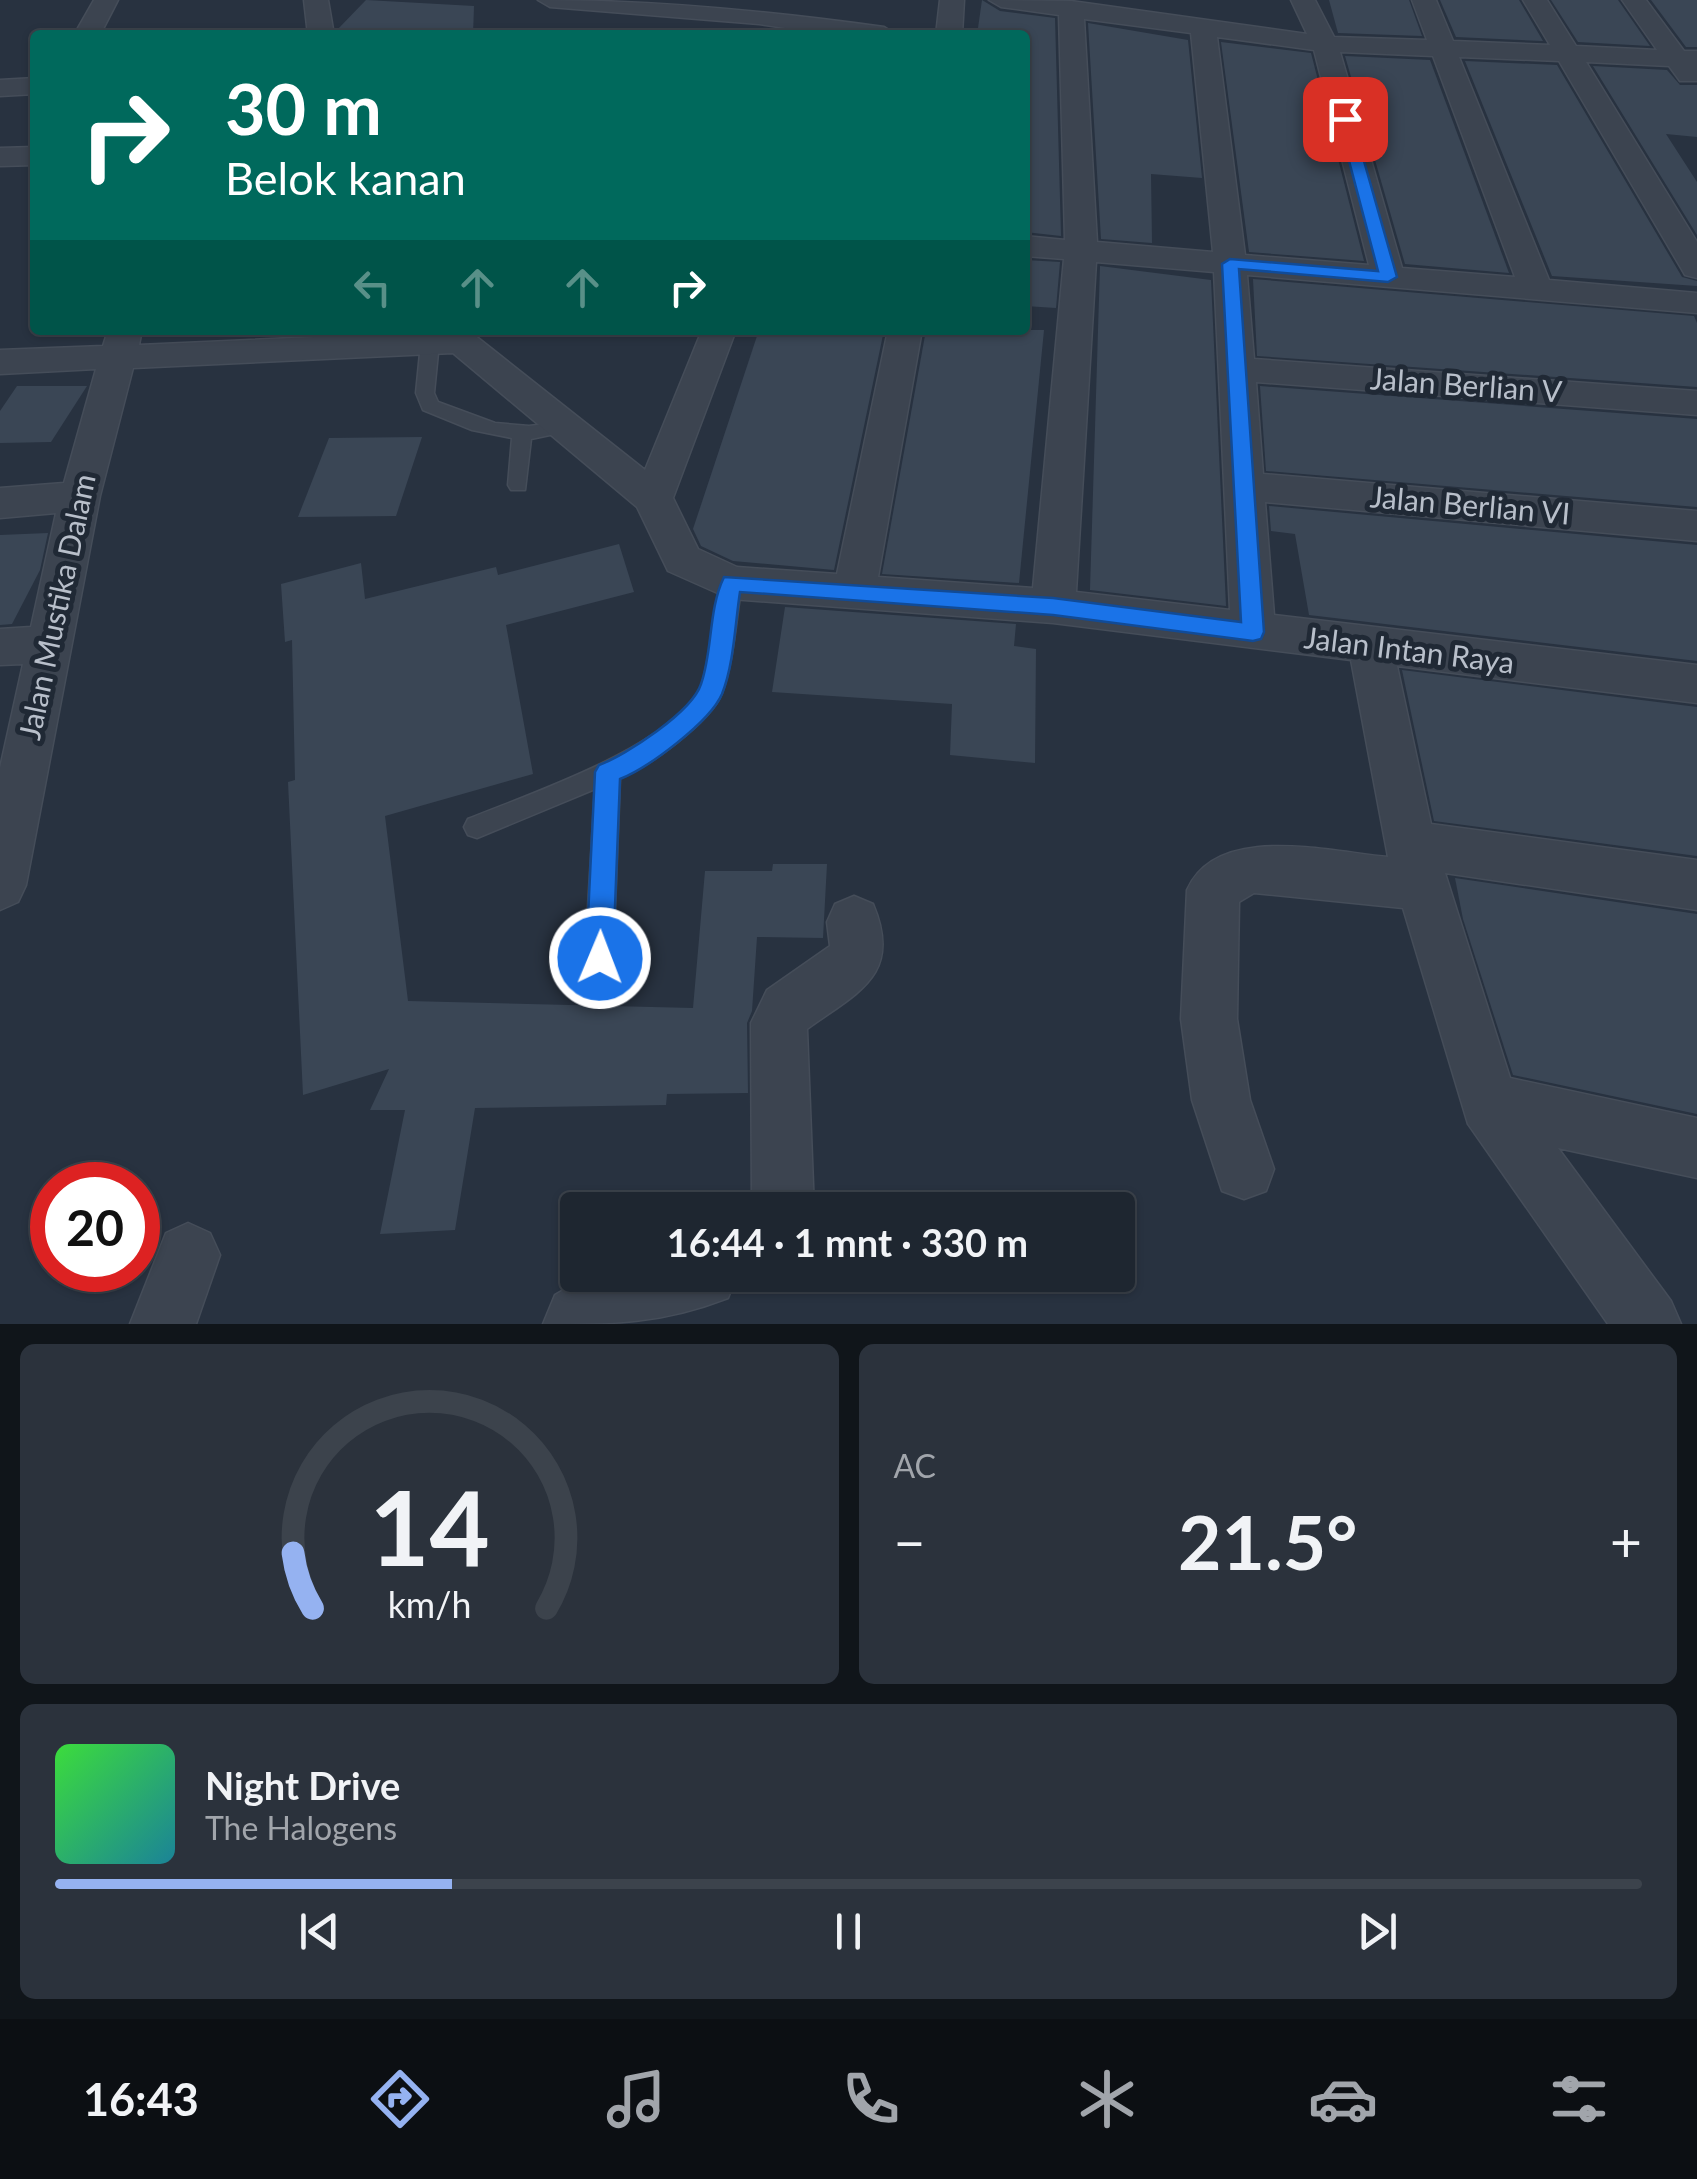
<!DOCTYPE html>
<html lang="id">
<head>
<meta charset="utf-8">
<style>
  :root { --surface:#1e2630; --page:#2b323c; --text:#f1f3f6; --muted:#a1a5ab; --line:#3c434c; --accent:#95b2f1 }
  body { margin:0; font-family:Lato,sans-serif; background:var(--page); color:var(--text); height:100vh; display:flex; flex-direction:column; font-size:38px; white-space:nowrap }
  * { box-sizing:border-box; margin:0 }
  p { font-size:32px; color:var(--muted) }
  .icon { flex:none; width:55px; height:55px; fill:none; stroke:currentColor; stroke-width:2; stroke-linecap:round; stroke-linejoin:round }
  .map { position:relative; height:1324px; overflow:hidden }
  .side { display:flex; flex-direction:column; gap:20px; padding:20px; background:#10151a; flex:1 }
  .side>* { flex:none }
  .banner { position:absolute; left:30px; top:30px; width:1000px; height:305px; border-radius:10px; box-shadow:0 2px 8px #0004,0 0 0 2px var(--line); background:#00695c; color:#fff; overflow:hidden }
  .speed { position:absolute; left:30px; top:1162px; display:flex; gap:20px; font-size:50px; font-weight:700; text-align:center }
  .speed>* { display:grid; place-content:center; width:130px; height:130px; border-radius:50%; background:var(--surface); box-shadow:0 2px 8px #0004,0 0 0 2px var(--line); line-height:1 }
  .speed .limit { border:15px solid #d22; background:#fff; color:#111 }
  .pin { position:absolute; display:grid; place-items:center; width:85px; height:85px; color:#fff; margin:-42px; border-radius:20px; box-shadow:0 5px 15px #0006 }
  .me { position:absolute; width:110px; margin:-55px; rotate:1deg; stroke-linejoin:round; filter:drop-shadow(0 0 8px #0008) }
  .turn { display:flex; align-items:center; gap:35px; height:210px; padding:0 30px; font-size:45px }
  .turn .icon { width:130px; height:130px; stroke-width:2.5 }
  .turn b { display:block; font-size:70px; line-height:85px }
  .lanes { display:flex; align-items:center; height:95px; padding:0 30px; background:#0003; justify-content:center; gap:50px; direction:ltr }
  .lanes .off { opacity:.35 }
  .big { font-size:75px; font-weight:700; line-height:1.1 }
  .side .widget { flex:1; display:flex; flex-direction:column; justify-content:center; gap:15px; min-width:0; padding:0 35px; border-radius:15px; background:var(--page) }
  .side .dial { align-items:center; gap:0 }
  .dial svg { height:260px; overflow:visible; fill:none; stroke:var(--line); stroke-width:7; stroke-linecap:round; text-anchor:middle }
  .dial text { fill:var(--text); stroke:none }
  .song { display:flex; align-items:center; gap:30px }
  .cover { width:120px; height:120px; border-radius:15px; background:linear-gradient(135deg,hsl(120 70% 55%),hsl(190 70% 35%)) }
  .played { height:10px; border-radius:5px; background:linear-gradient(90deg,var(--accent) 25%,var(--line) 25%) }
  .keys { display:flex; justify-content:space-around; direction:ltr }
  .heat { display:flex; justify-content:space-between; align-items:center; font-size:55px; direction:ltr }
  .side .tiles { flex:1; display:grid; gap:20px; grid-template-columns:1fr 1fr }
  .widget:last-child { grid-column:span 2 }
  .trip { position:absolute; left:560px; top:1192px; width:575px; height:100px; border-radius:10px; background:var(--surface); box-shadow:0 2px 8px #0004,0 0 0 2px var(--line); font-weight:700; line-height:100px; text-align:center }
  .dock { display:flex; height:160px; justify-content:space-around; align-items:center; background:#0c0f13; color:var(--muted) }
  .dock .icon { width:70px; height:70px }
  .dock .on { color:var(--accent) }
  .dock b { font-size:45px; color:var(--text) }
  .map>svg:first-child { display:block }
</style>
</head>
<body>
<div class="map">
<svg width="1697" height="1324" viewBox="0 0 1697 1324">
  <rect width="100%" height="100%" fill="#283240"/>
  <!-- building -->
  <g fill="#3a4655">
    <path d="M366,0L474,6L473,35H338L337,30Z"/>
    <path d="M982,0L1000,11L1055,18L1061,236L1025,232V35H977Z"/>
    <path d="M1329,0H1409L1422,36L1338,33Z"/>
    <path d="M1440,0H1519L1543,41L1456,37Z"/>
    <path d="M1551,0H1618L1650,46L1578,42Z"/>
    <path d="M1651,0H1697V47H1686Z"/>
    <path d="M1088,23L1188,40L1202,178L1151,174L1152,243L1101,239Z"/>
    <path d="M1221,42L1311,53L1364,261L1249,252Z"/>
    <path d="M1345,56L1430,60L1509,273L1405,264Z"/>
    <path d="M1465,61L1557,65L1682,277L1697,281V286L1552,276Z"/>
    <path d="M1593,66L1667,70L1680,85H1697V137L1666,134L1697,182V235Z"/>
    <path d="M1025,260L1060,262L1056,308L1025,306Z"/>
    <path d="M1100,266L1211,280L1226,606L1090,590Z"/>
    <path d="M1253,279L1694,316L1697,323V387L1257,356Z"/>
    <path d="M759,330H884L834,570L733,561L701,546L693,529Z"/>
    <path d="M926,330H1044L1019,583L882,574Z"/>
    <path d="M17,386H87L51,442L0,443V411Z"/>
    <path d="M1260,386L1697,419V507L1266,471Z"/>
    <path d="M422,437L396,516L298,517L329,438Z"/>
    <path d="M1269,506L1697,545V661L1309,615L1295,534L1271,531Z"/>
    <path d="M48,533L40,570L12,624L0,625V535Z"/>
    <path d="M619,544L634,592L506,625L533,774L385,816L408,1001L693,1008L705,871H772L773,864H827L823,938L757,937L752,1011L747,1023L748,1093L667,1094L666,1105L475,1108L455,1230L380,1234L405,1110H370L389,1069L303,1095L288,782L295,780L292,640L285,642L281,584L361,563L365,599L496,567L498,575Z"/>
    <path d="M785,607L1016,624L1014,646L1036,649L1035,763L950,755L952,704L772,692Z"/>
    <path d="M1402,670L1697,707V856L1434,821Z"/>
    <path d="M1455,878L1697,914V1114L1513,1075L1463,919Z"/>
  </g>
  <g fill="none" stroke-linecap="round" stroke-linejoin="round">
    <defs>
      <g id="service">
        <path d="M430,337L439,343L434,393L438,402L495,423L529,426L569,421V431L531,439L525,490H511L508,485L512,438L472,430L423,410L416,393L421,343Z"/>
        <path d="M731,575L742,583C736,618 734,660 722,693C711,722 648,767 620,778L613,958L609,967L599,971L589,967L585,958L595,789L477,838L468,835L464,827L468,819C529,794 668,748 700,689C708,673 716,605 720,583Z"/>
      </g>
      <g id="minor">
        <path d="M94,0H118L100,35H74Z"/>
        <path d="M304,0H328L334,35H308Z"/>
        <path d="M538,0C655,0 768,11 884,27L897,35H832L759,24L550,7Z"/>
        <path d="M940,0H964L962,35H936Z"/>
        <path d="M989,0L1071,1L1307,34L1291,0H1315L1334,37L1427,40L1412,0H1436L1453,41L1550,45L1523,0H1547L1576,46L1657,50L1622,0H1646L1684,51H1697V81H1680L1669,66L1586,62L1697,242V278L1685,275L1681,268L1559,61L1459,57L1549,280L1697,293V313L1247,275L1254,359L1697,391V415L1256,382L1263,474L1697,511V541L1265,502L1274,615L1697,665V703L1397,666L1431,824L1697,860V910L1445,873L1510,1078L1697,1118V1178L1558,1148L1671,1301L1681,1324H1608L1468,1124L1403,908L1254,893L1239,902L1237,1019L1250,1100L1274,1169L1266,1191L1244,1199L1222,1191L1192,1100L1181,1019L1187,890C1217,822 1329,852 1388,857L1351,660L1053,623L731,599L668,571L637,507L453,353L133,368L100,496L26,885L18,902L0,910V768L23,664L0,665V629L31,627L56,513L0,518V488L64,483L96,369L0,374V350L103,346L108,330H142L139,345L468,330L645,470L702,330H736L673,498L698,549L737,567L837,574L888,330H922L878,577L1033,588L1064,259L1025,256V236L1065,240L1059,15L1001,7ZM1084,19L1191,33L1213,252L1097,242ZM1217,37L1314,50L1369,265L1245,255ZM1340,52L1433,56L1515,277L1402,268ZM1096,262L1214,272L1230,610L1076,592Z"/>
        <path d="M35,78V94L0,96V80Z"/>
        <path d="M35,147V165L0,166V148Z"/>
        <path d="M854,896L873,904C903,975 858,992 807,1029L814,1210H752L751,1023L767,990L830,946L827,922L835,904Z"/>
        <path d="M188,1223L210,1233L220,1255L196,1324H130L166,1233Z"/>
        <path d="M589,1275H737L728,1298C661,1324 613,1324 543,1324L555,1295Z"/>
      </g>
    </defs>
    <!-- service casing -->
    <use href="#service" stroke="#454d59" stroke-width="3"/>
    <!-- minor casing -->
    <use href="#minor" stroke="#454d59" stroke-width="3"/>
    <!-- service -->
    <use href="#service" fill="#3c4450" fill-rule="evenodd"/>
    <!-- minor -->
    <use href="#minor" fill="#3c4450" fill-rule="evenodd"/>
  </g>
  <!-- route -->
  <path fill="#1a73e8" stroke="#114b97" stroke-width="2.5" d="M1345,115L1352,119L1397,277L1388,282L1239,269L1264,632L1261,639L1253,641L1053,615L740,592C735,624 734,664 722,694C710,722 648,768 620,779L613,958L609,968L600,972L590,968L586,958L595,772L599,765C626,755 692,712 701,684C713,650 708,610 724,577L1053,598L1241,622L1222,264L1230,259L1378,271L1338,119Z"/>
  <g text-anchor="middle" stroke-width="10" stroke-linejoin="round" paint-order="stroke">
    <!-- street labels -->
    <g font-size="30" fill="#b8bfca" stroke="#202935">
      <text transform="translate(1466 386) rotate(4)" y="10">Jalan Berlian V</text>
      <text transform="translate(1470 506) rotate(5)" y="10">Jalan Berlian VI</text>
      <text transform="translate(58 607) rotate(-78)" y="10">Jalan Mustika Dalam</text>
      <text transform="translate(1409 651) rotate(7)" y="10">Jalan Intan Raya</text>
    </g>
  </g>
</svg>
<div class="speed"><div class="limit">20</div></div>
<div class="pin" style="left:1345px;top:119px;background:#d93025"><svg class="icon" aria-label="arrive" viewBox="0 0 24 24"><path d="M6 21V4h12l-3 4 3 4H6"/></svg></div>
<svg class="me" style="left:600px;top:958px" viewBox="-20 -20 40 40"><circle r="17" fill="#1a73e8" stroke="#fff" stroke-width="3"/><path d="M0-11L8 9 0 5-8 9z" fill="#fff"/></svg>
<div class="trip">16:44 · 1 mnt · 330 m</div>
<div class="banner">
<div class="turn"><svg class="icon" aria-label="right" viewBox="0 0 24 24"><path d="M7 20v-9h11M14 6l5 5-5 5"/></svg><div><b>30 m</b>Belok kanan</div></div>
<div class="lanes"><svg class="icon off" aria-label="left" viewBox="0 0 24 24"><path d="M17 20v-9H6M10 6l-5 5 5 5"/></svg><svg class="icon off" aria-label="ahead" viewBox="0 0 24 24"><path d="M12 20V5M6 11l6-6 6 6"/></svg><svg class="icon off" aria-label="ahead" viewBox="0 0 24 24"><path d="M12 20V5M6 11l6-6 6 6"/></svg><svg class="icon" aria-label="right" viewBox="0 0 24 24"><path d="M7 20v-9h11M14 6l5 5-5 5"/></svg></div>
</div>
</div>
<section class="side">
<div class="tiles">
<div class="widget dial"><svg viewBox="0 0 100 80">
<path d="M14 69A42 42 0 1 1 86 69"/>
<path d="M14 69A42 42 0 0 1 8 52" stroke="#95b2f1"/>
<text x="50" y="56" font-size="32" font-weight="700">14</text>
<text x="50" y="72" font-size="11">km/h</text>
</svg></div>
<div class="widget"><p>AC</p>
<div class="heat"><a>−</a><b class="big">21.5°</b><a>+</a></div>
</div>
<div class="widget">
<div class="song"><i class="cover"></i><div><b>Night Drive</b><p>The Halogens</p></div></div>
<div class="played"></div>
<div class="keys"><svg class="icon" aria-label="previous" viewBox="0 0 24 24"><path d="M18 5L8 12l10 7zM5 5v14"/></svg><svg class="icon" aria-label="pause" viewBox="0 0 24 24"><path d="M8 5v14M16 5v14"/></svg><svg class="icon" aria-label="next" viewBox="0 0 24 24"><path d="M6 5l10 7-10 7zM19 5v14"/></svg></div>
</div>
</div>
</section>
<nav class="dock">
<b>16:43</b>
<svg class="icon on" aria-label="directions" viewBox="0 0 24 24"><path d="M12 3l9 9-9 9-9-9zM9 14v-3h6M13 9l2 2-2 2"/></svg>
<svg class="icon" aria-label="music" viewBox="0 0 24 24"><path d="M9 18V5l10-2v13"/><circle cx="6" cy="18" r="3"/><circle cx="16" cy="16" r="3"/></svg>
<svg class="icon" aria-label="phone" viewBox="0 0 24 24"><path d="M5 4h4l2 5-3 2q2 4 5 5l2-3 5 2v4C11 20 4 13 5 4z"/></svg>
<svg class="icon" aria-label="climate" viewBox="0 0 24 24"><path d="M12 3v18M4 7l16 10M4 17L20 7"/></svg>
<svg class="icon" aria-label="car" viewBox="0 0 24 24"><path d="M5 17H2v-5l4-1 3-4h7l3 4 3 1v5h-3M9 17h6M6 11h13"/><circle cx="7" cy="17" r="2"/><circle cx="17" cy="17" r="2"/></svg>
<svg class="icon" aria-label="filters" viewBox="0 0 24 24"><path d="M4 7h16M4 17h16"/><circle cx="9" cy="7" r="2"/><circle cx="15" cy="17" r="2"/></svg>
</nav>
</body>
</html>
